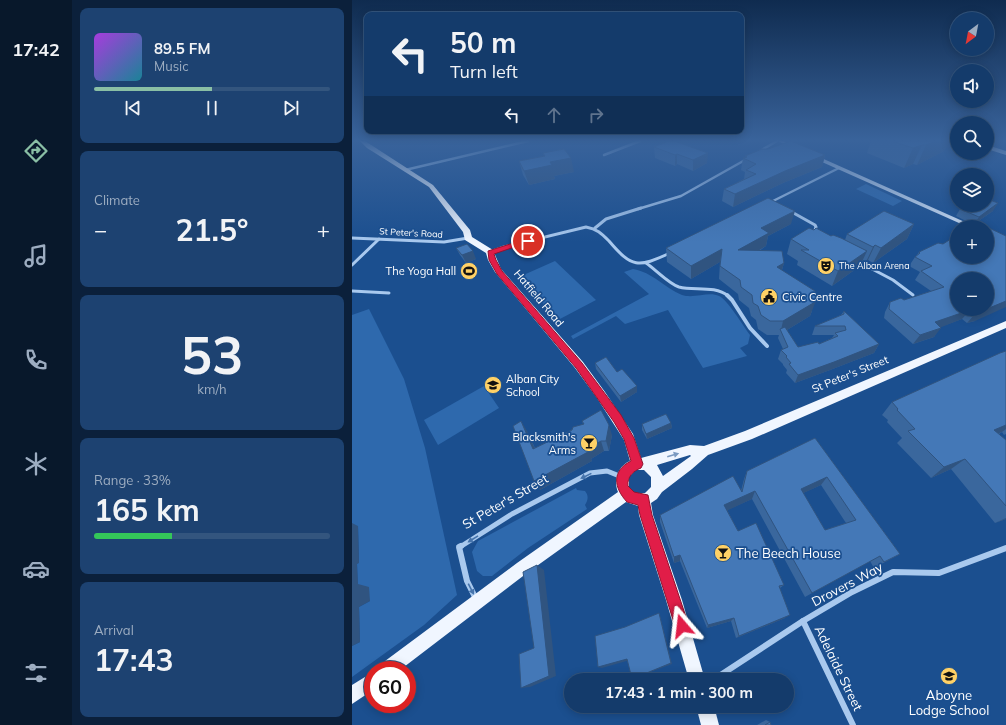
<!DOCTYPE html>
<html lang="en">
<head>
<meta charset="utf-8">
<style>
  :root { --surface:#143b6b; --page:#1d4271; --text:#f1f3f6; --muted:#9dadc1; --line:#33557e; --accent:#8abfa5 }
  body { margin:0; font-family:Mulish,sans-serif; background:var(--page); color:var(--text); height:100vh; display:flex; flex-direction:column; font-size:15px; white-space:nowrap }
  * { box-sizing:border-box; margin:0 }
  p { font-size:13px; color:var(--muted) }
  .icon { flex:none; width:22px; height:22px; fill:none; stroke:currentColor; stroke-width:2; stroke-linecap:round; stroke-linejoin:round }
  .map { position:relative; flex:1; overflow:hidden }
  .sheet { display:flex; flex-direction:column; gap:8px; padding:8px; background:#0b203b; width:280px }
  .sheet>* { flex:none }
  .banner { position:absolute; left:12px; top:12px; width:380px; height:122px; border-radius:8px; box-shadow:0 2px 10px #0003,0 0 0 1px var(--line); background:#143b6b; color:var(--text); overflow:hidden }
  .needle { width:26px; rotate:212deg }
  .fabs { position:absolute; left:598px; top:12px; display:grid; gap:8px }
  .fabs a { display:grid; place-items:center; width:44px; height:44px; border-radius:50%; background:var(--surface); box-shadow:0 2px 10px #0003,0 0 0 1px var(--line); font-size:20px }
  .speed { position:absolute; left:12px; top:661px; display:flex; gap:8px; font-size:20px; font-weight:700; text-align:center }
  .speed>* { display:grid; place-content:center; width:52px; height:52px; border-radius:50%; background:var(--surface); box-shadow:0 2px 10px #0003,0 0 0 1px var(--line); line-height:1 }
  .speed .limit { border:6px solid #d22; background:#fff; color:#111 }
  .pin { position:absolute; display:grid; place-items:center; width:34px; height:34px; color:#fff; margin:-17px; border:2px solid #fff; border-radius:50%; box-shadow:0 1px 4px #0007 }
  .me { position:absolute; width:44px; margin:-22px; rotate:343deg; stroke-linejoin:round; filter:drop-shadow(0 0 3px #0008) }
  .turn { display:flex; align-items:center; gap:14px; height:84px; padding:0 20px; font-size:18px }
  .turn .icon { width:52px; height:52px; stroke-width:2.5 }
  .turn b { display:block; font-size:28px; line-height:34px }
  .lanes { display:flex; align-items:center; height:38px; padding:0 20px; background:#0003; justify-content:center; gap:20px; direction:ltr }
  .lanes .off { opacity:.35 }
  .big { font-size:30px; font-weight:700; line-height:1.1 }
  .sheet .card { flex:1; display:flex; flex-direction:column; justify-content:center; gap:6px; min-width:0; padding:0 14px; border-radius:8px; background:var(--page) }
  .sheet .dial { align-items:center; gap:0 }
  .dial b { font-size:52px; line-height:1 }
  .song { display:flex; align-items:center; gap:12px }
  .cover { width:48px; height:48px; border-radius:6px; background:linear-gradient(135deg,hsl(280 70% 55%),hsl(190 70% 35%)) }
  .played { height:4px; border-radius:2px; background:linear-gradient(90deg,var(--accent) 50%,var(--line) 50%) }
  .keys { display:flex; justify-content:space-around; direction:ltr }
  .heat { display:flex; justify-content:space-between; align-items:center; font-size:22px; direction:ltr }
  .charge { height:6px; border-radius:3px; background:linear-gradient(90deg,#34c759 33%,var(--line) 0) }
  .trip { position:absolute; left:212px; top:673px; width:230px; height:40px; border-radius:20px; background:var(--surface); box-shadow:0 2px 10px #0003,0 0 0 1px var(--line); font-weight:700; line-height:40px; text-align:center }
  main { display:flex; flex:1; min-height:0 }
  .tabs { display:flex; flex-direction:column; width:72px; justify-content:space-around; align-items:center; background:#08182b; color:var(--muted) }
  .tabs .icon { width:28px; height:28px }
  .tabs .current { color:var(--accent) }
  .tabs b { font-size:18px; color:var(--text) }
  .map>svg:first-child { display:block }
</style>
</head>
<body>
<main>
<nav class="tabs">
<b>17:42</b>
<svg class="icon current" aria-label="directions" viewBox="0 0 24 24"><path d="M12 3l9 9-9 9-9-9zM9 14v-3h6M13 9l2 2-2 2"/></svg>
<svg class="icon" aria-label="music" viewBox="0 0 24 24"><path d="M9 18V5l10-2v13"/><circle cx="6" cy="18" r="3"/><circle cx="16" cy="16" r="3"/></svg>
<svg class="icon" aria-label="phone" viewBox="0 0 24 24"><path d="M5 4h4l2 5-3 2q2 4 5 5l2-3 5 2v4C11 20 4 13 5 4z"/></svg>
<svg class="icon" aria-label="climate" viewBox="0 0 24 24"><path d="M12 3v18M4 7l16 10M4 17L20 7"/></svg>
<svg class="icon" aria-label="car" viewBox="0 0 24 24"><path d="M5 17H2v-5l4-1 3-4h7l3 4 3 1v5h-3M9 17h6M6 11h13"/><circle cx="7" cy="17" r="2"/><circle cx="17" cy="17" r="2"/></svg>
<svg class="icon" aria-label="filters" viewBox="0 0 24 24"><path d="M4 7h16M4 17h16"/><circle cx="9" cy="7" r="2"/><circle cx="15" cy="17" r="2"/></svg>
</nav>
<section class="sheet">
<div class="card">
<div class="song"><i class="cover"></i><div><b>89.5 FM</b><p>Music</p></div></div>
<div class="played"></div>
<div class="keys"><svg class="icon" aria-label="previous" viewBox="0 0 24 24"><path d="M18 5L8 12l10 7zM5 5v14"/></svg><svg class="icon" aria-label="pause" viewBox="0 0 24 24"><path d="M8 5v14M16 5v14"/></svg><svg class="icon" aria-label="next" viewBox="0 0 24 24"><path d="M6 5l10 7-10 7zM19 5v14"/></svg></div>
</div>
<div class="card"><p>Climate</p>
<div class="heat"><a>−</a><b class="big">21.5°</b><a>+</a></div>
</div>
<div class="card dial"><b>53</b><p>km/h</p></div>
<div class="card"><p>Range · 33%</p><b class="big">165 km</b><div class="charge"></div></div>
<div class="card"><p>Arrival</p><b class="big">17:43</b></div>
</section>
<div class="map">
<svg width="654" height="725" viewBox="0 0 654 725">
  <rect width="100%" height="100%" fill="#1b4f8f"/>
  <!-- green -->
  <g fill="#2e69ad">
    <path d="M514,184L550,201L541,206L504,189Z"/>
    <path d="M203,261L244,300L206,320L167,277Z"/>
    <path d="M281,269C300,272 313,288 330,295C342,299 357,291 367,296C375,299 392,327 398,335L396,344L388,348L395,356L351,368L316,310L273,324L264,316L221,339L219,336L297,294L272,272Z"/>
    <path d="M17,309L52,379L73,448L105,595L72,625L0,677V646L8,642L7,607L18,601L6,593L5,564L7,562L6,526L0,528V315Z"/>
    <path d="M132,386L147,408L86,445L72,420Z"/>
    <path d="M224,488L225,490L233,491C237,496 236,500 233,505L235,509L176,548L140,576H131L125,571L120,552L126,541Z"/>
  </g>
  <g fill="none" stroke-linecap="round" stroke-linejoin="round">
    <!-- minor-far4 -->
    <g stroke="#a9c9ee" stroke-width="2.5">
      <path d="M408,151L425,141"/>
      <path d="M252,155L288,141"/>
      <path d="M53,170L176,141"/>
      <path d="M419,202L487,168"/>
      <path d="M286,209L329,196L393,160"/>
    </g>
    <!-- minor-far3 -->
    <g stroke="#a9c9ee" stroke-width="3">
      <path d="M438,211L463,225L464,227L462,233"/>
      <path d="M243,228L254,219L289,208"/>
      <path d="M0,238L92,242L116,238"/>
      <path d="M138,252L152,247L234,227C245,229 249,233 257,241C280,268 286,268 318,253"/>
      <path d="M505,261L541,280L561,295"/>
      <path d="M294,263C303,269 317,284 327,287C342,291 363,285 376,296"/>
      <path d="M0,265L27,239"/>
      <path d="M0,291L37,293"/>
    </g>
    <!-- minor-far2 -->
    <path stroke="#a9c9ee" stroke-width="4" d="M375,295L380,300L398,328L415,346"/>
    <!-- minor-far1 -->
    <path stroke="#a9c9ee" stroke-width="5" d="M108,547L160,514L238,473L255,471L270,477"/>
    <!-- minor -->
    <g stroke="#a9c9ee" stroke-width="6">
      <path d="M109,546L107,547L115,581L124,599"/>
      <path d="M451,621L501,725"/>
      <path d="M361,680L451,621L500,592L541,572L587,573L654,548"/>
    </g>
    <!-- secondary -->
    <g fill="#d6e6fa" fill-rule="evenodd">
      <path d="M426,141H431L444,147L440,148Z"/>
      <path d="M461,156H465L624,227H616L461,158Z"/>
    </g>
    <!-- primary -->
    <g fill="#f0f6ff" fill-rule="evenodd">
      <path d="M8,141H13L81,185L118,230L120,237L141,250L149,269L231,362L253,392L281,434L289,458L338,445L352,446L393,431L654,321V328L400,439L356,455L340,469L310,492L305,499L299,503L301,515L330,600L353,680H337L314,600L287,515L286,506L274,502L175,573L48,670H27L29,664L165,563L266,492C261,480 266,466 278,461L272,440L245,398L223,368L143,272L136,260L134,253L113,240L111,232L77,187L15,148ZM339,456L311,476L305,465L338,455ZM284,470H292L299,477V487L293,493H283L277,487V477Z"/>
      <path d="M635,145L654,151V155L635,149Z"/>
      <path d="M21,672V690L0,704V685Z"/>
      <path d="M344,706H362L367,725H349Z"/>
    </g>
  </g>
  <!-- wall -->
  <g fill="#3a679d" fill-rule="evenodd">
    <path d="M380,141H389L386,142Z"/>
    <path d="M519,141H598L592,151L565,165L561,164L552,168L515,153Z"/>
    <path d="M302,147L355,163L341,171L325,164L323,166L303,158Z"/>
    <path d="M191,153L222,172L202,176L203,179L177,185L171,175L167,161L192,156Z"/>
    <path d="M473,155L470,167L431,183L381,207L370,201L372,189L392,179L393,172L389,170L391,158H393V156Z"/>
    <path d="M608,209L641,211L625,222L618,223L604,216Z"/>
    <path d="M439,224L416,236L414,246L407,251L432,263L430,270L460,311L458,316L435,330L446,347L467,344L480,338L482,335H460L463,326L489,315L492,311L527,344L522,353L478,370L443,383L434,373L435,370L431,365V364L426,359L429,350L431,349L426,338L427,335H415L406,329L404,320L399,316L397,308L387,300L386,294L367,279L368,262L339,279L315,262L314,248Z"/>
    <path d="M562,224L555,239L521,263L516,260L514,262L511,260L508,266L480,286L445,265L446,261L435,254L439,239L479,236L493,240L495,234Z"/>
    <path d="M591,244L635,257L623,321L615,323L610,319L588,327L582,337L561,344L532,318L533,312L538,302L552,300L579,291L563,280L568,272L557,266L563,257L565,255L567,252Z"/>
    <path d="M104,248L124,259L114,263L108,255Z"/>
    <path d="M654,351V434L652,435L650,432L647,434L654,440V519L643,523L599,469L579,478L545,443L550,438L535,422L536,420L530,415L540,402Z"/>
    <path d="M243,363L265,372L285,386V392L269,402L244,369Z"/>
    <path d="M230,421L260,435L257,451H252L239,459L240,461L188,490L175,431L183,448L231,424Z"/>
    <path d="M319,423L320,428L295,439L290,430V424Z"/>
    <path d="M463,438L548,554L522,568L518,561L453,597L400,499L375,510L386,531L432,585L428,588L433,618L384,638L379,621L355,628L328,561L322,563L308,522V515L389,491L392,479L395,471ZM469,485L494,523L473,530L451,493Z"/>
    <path d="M414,720L418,722L419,725H405Z"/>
  </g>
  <!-- shaded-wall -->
  <g fill="#305480">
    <path d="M584,141H598L592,151L565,165L574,145Z"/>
    <path d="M570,145L561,164L552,168L561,148Z"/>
    <path d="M356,153L355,163L341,171V160Z"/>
    <path d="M325,154V164L323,166V155Z"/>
    <path d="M473,155L470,167L431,183L381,207L383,194L433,171Z"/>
    <path d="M219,158L222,172L202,176L203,179L177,185L172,171L198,162Z"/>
    <path d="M646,203L641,211L622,224L627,217Z"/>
    <path d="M443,211L439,224L416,236L414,246L385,263L386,250L409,228Z"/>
    <path d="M562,224L555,239L521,263L529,248Z"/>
    <path d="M523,245L516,260L514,262L521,247Z"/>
    <path d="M370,249L368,262L339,279V266Z"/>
    <path d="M121,251L124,259L114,263L110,255Z"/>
    <path d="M515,251L508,266L480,286L486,271Z"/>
    <path d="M432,263L428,276L425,267Z"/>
    <path d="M465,298L458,316L430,333L429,330L431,321Z"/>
    <path d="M654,301V307L623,321L615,323L623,314Z"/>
    <path d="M618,310L610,319L577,332L583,322Z"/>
    <path d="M589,328L582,337L561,344L568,335Z"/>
    <path d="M527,344L522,353L478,370L443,383L446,375Z"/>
    <path d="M285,386V392L269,402L268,396Z"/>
    <path d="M169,421L175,431L187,458L181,449Z"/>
    <path d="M319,423L320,428L295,439L294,434Z"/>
    <path d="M257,425L260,435L257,451L254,441Z"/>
    <path d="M654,425V429L650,432L627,441L642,430Z"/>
    <path d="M249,441L252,451L239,459L240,461L188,490L182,481Z"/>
    <path d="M613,459L599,469L579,478L592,467Z"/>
    <path d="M475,477L469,485L443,497L449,489Z"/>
    <path d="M403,491L400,499L370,513L372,505Z"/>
    <path d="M654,518V519L643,523Z"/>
    <path d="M0,523L6,526L7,563L5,564L6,584L17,587L18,601L7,607L8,642L0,646Z"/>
    <path d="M328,555V561L322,563V557Z"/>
    <path d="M185,565L192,570L204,676L178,687L169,688L197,676Z"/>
    <path d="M438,615L433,618L384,638L387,636Z"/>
    <path d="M308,616L320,664L282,678L280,679Z"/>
    <path d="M382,618L379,621L355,628L356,625Z"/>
    <path d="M275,659L278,660L250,668L246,667Z"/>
  </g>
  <!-- building -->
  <g fill="#4478b7" stroke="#305480" fill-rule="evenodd">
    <path d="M317,141H322L356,153L341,160L325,154L323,155L302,147Z"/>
    <path d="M439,141L473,155L433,171L383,194L372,189L404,174L394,170L404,164L391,158L395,157L393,156L410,149H416Z"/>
    <path d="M539,141H584L574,145H570L561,148Z"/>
    <path d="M212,149L219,158L198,162L200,165L172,171L167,161L193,156L191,153Z"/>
    <path d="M416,198L443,211L409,228L417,233L386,250L430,251L432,263L425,267L463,291L465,298L462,300L463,302L431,321H418L409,315L406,306L401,303L400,295L389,287L388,280L368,266L370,249L339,266L314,248Z"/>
    <path d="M635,199L646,203L627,217L608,209L615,205H635Z"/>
    <path d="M532,211L562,224L529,248L523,245L521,247L495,234Z"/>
    <path d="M621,221L635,227H611Z"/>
    <path d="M635,227L654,236V301L630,311L623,314L618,310L583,322L589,328L568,335L537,309L538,302L549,298L552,300L592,287L569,271L580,266L563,257L568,253L567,252L586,243L591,244L605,235V257H635ZM605,279H635V309H605Z"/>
    <path d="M457,228L462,230L464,228L479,236L481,235L489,238L515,251L486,271L449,250H457L439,239Z"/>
    <path d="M115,244L121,251L110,255L104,248Z"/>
    <path d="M492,311L527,344L482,362L446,375L437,364L439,363L434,357L435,356L429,350L436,347L428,329L433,327L446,347L466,342L467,344L486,336L483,333L494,330L493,326H463L492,314Z"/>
    <path d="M654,351V425L642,430L654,440V506L613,459L592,467L556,431L563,429L545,410L546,409L540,402L648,353Z"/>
    <path d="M254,357L265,372L270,369L285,386L268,396L243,363Z"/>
    <path d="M249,410L257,425L254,441H249L235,449L236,452L182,481L161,426L169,421L181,449L220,430L221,427L232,424L230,421Z"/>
    <path d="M314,414L319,423L294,434L290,424Z"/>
    <path d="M463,438L548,554L532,562L528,556L460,593L403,491L372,505L386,531L404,523L432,585L427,586L438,615L387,636L382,618L356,625L328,555L322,557L308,515L381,476L390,492L395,471ZM475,477L504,520L473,530L449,489Z"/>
    <path d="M185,565L197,676L169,688L167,654L182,648L171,572Z"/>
    <path d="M307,613L319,663L280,679L275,659L246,667L243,636L273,627Z"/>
    <path d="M418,722L419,725H413Z"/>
  </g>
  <!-- one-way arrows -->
  <defs><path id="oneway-solid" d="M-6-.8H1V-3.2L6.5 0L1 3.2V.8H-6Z"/></defs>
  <use fill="#7b9ac1" href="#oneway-solid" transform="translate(321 455) rotate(-16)"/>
  <g fill="#4674ac">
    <use href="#oneway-solid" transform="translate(234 476) rotate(154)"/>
    <use href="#oneway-solid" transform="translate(121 539) rotate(148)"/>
    <use href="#oneway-solid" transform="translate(119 589) rotate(63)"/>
  </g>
  <!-- sky -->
  <linearGradient id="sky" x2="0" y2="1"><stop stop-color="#0f2b4f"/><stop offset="0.58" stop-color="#39639b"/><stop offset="1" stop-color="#39639b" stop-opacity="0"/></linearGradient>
  <rect width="654" height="242" fill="url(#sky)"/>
  <!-- route -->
  <path fill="#e11d48" stroke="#92132f" d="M174,239L180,241L142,254L144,260L150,271L230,363L269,415L282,438L291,464L289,468C281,471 275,477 276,486L282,492L296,495L300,515L337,626L335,631L330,633L325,631L323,626L288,515L286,505L275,502C262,488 259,471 279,461L272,439L262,422L224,368L145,274L137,260L136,251Z"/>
  <!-- icons -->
  <defs>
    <symbol id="theatre-disc" viewBox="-11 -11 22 22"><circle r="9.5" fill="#ffd166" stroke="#1b4f8f"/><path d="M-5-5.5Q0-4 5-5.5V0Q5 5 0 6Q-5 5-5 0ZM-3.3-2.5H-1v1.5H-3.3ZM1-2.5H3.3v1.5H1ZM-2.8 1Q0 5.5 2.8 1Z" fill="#111"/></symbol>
    <symbol id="stadium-disc" viewBox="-11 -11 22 22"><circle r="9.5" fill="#ffd166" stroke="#1b4f8f"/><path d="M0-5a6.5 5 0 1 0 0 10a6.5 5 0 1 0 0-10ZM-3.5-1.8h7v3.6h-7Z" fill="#111"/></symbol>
    <symbol id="civic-disc" viewBox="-11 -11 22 22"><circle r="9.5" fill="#ffd166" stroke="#1b4f8f"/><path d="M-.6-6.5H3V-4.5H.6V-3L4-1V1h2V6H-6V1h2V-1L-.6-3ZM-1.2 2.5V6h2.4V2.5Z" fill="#111"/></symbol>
    <symbol id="school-disc" viewBox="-11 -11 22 22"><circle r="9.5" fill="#ffd166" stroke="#1b4f8f"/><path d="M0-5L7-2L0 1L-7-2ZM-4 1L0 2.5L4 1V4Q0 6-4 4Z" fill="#111"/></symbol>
    <symbol id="bar-disc" viewBox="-11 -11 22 22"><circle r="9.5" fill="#ffd166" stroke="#1b4f8f"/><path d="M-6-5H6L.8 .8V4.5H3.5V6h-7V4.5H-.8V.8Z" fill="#111"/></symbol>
  </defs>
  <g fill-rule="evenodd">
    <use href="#theatre-disc" x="464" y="256" width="20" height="20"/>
    <use href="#stadium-disc" x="107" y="261" width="20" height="20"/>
    <use href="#civic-disc" x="407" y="287" width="20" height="20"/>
    <use href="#school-disc" x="131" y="375" width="20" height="20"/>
    <use href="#bar-disc" x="227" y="433" width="20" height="20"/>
    <use href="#bar-disc" x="361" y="543" width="20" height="20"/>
    <use href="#school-disc" x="587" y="666" width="20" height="20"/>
  </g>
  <g text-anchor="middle" stroke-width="3.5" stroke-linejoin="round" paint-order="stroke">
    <!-- far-street labels -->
    <g font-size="9" fill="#fff" stroke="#1b4f8f">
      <text transform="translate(59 233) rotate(3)" y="3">St Peter's Road</text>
    </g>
    <!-- far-poi labels -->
    <g font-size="9" fill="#fff" stroke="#1b4f8f" text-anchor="start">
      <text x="487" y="269">The Alban Arena</text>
    </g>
    <!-- poi labels -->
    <g font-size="11" fill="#fff" stroke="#1b4f8f" text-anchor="end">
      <text x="104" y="275">The Yoga Hall</text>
      <text x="430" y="301" text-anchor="start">Civic Centre</text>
      <text x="154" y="383" text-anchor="start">Alban City<tspan x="154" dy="13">School</tspan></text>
      <text x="224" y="441">Blacksmith's<tspan x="224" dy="13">Arms</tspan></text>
    </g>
    <!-- street labels -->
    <g font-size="11" fill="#fff" stroke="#1b4f8f">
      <text transform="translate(187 298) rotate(50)" y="4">Hatfield Road</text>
      <text transform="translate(498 374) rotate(-22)" y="4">St Peter's Street</text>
    </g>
    <!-- near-street labels -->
    <g font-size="13" fill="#fff" stroke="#1b4f8f">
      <text transform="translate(153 501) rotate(-30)" y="5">St Peter's Street</text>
      <text transform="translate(495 584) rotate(-28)" y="5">Drovers Way</text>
      <text transform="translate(487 668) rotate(64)" y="5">Adelaide Street</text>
    </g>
    <!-- near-poi labels -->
    <g font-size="13" fill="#fff" stroke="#1b4f8f" text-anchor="start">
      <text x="384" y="558">The Beech House</text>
      <text x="597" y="700" text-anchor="middle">Aboyne<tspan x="597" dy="15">Lodge School</tspan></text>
    </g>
  </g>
</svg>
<div class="fabs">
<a><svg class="needle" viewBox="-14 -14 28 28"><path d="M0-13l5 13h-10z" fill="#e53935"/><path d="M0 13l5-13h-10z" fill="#9dadc1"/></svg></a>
<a><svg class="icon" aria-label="sound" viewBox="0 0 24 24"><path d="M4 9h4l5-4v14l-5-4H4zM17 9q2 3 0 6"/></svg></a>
<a><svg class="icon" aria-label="search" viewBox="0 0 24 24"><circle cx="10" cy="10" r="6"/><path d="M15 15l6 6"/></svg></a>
<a><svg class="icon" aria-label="layers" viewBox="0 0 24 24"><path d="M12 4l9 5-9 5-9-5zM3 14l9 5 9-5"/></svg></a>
<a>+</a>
<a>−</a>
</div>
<div class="speed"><div class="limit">60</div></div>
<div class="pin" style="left:176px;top:241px;background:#d93025"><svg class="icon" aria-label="arrive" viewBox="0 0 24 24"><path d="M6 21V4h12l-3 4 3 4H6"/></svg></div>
<svg class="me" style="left:330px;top:626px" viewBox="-20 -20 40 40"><path d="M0-17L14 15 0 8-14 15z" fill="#e11d48" stroke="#fff" stroke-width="4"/></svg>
<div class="trip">17:43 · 1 min · 300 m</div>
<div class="banner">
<div class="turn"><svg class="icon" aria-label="left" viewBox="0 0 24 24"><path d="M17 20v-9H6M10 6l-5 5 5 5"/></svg><div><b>50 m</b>Turn left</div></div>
<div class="lanes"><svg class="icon" aria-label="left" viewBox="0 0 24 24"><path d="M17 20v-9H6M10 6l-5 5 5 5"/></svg><svg class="icon off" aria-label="ahead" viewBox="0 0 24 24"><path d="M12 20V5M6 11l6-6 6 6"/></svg><svg class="icon off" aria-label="right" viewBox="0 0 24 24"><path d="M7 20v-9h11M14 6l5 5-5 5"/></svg></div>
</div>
</div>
</main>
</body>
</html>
